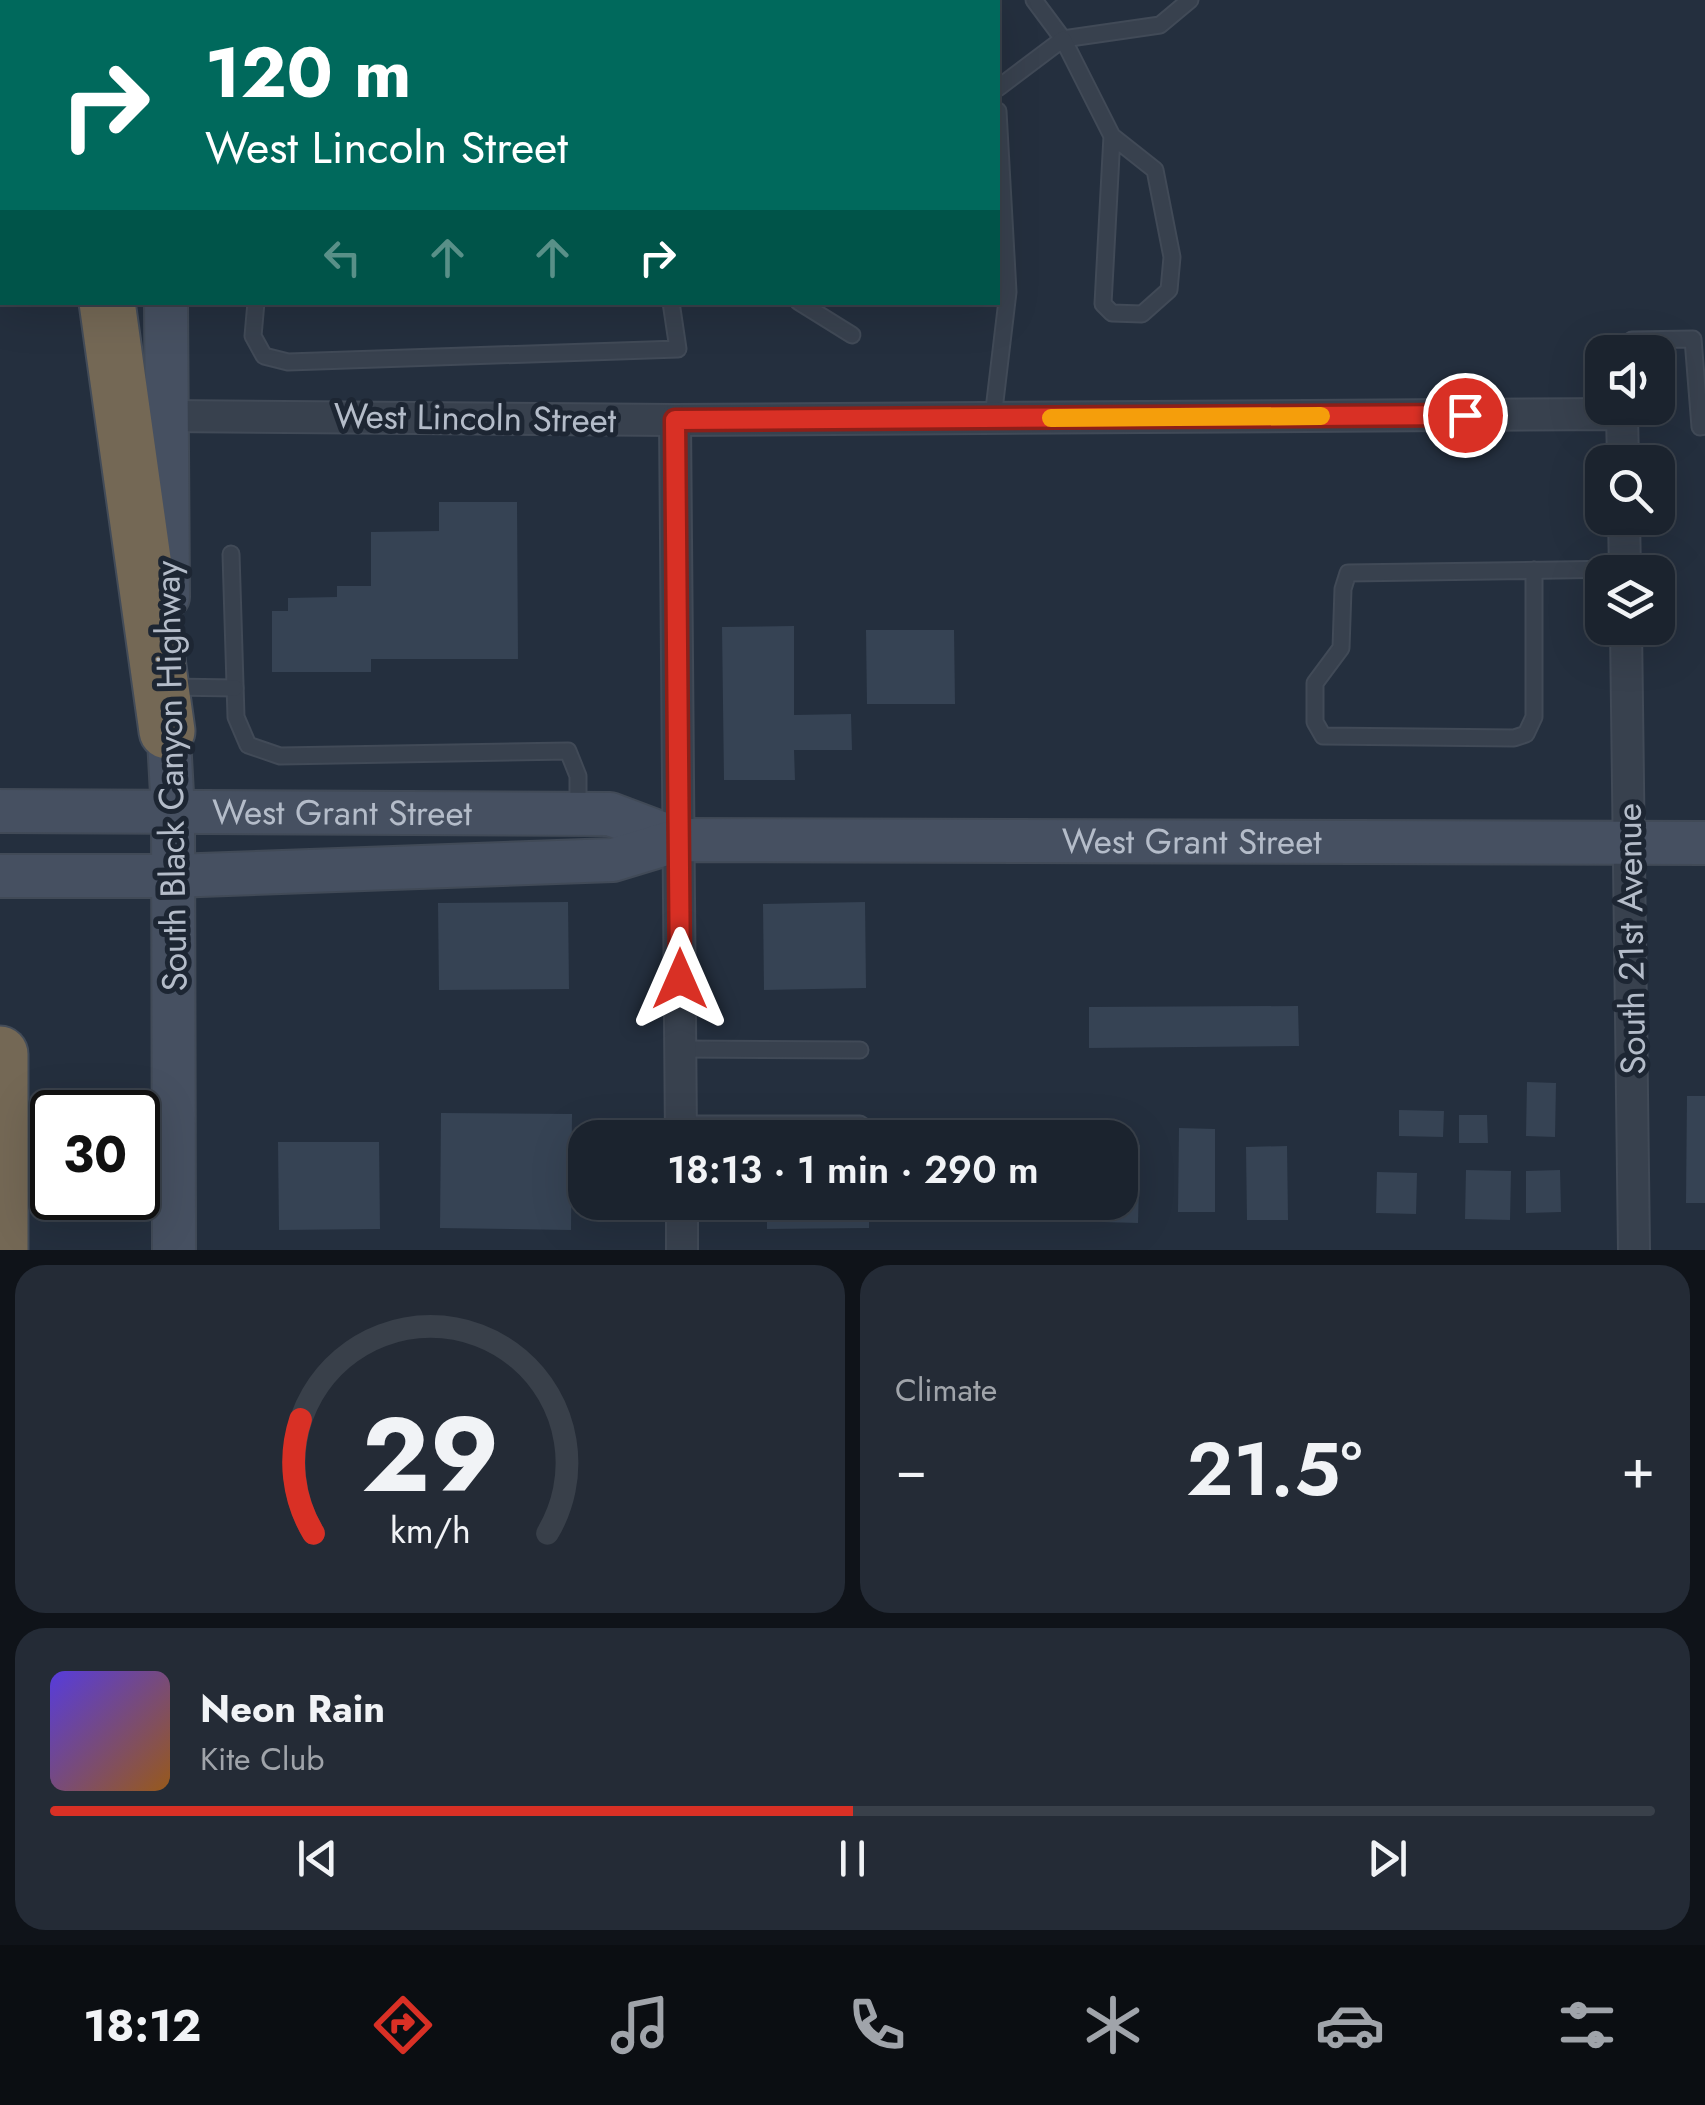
<!DOCTYPE html>
<html lang="en">
<head>
<meta charset="utf-8">
<style>
  :root { --surface:#1b232e; --page:#242b36; --text:#f1f3f6; --muted:#a0a4aa; --line:#39404a; --accent:#d93025 }
  body { margin:0; font-family:Jost,sans-serif; background:var(--page); color:var(--text); height:100vh; display:flex; flex-direction:column; font-size:38px; white-space:nowrap }
  * { box-sizing:border-box; margin:0 }
  p { font-size:32px; color:var(--muted) }
  .icon { flex:none; width:55px; height:55px; fill:none; stroke:currentColor; stroke-width:2; stroke-linecap:round; stroke-linejoin:round }
  .map { position:relative; height:1250px; overflow:hidden }
  .side { display:flex; flex-direction:column; gap:15px; padding:15px; background:#0f1319; flex:1 }
  .side>* { flex:none }
  .top-card { position:absolute; left:0px; top:0px; width:1000px; height:305px; box-shadow:0 10px 40px #0002,0 0 0 2px var(--line); background:#00695c; color:#fff; overflow:hidden }
  .fabs { position:absolute; left:1585px; top:335px; display:grid; gap:20px }
  .fabs a { display:grid; place-items:center; width:90px; height:90px; border-radius:20px; background:var(--surface); box-shadow:0 10px 40px #0002,0 0 0 2px var(--line); font-size:50px }
  .speed { position:absolute; left:30px; top:1090px; display:flex; gap:20px; font-size:50px; font-weight:700; text-align:center }
  .speed>* { display:grid; place-content:center; width:130px; height:130px; border-radius:50%; background:var(--surface); box-shadow:0 10px 40px #0002,0 0 0 2px var(--line); line-height:1 }
  .speed .limit { border:5px solid #111; border-radius:15px; background:#fff; color:#111 }
  .pin { position:absolute; display:grid; place-items:center; width:85px; height:85px; color:#fff; margin:-42px; border:5px solid #fff; border-radius:50%; box-shadow:0 2px 10px #0007 }
  .me { position:absolute; width:110px; margin:-55px; rotate:0deg; stroke-linejoin:round; filter:drop-shadow(0 0 8px #0008) }
  .turn { display:flex; align-items:center; gap:35px; height:210px; padding:0 40px; font-size:45px }
  .turn .icon { width:130px; height:130px; stroke-width:2.5 }
  .turn b { display:block; font-size:70px; line-height:85px }
  .lanes { display:flex; align-items:center; height:95px; padding:0 40px; background:#0003; justify-content:center; gap:50px; direction:ltr }
  .lanes .off { opacity:.35 }
  .big { font-size:75px; font-weight:600; line-height:1.1 }
  .side .widget { flex:1; display:flex; flex-direction:column; justify-content:center; gap:15px; min-width:0; padding:0 35px; border-radius:30px; background:var(--page) }
  .side .dial { align-items:center; gap:0 }
  .dial svg { height:260px; overflow:visible; fill:none; stroke:var(--line); stroke-width:7; stroke-linecap:round; text-anchor:middle }
  .dial text { fill:var(--text); stroke:none }
  .song { display:flex; align-items:center; gap:30px }
  .cover { width:120px; height:120px; border-radius:15px; background:linear-gradient(135deg,hsl(250 70% 55%),hsl(30 70% 35%)) }
  .played { height:10px; border-radius:5px; background:linear-gradient(90deg,var(--accent) 50%,var(--line) 50%) }
  .keys { display:flex; justify-content:space-around; direction:ltr }
  .heat { display:flex; justify-content:space-between; align-items:center; font-size:55px; direction:ltr }
  .side .tiles { flex:1; display:grid; gap:15px; grid-template-columns:1fr 1fr }
  .widget:last-child { grid-column:span 2 }
  .trip { position:absolute; left:568px; top:1120px; width:570px; height:100px; border-radius:30px; background:var(--surface); box-shadow:0 10px 40px #0002,0 0 0 2px var(--line); font-weight:600; line-height:100px; text-align:center }
  .dock { display:flex; height:160px; justify-content:space-around; align-items:center; background:#0b0e12; color:var(--muted) }
  .dock .icon { width:70px; height:70px }
  .dock .on { color:var(--accent) }
  .dock b { font-size:45px; color:var(--text) }
  .map>svg:first-child { display:block }
</style>
</head>
<body>
<div class="map">
<svg width="1705" height="1250" viewBox="0 0 1705 1250">
  <rect width="100%" height="100%" fill="#242f3e"/>
  <!-- building -->
  <g fill="#364354">
    <path d="M439,502H517L518,659H371V672H272V611H288V598L337,597V586H371V532L439,531Z"/>
    <path d="M794,626V715L851,714L852,750H794L795,780H724L722,627Z"/>
    <path d="M866,630H954L955,704H867Z"/>
    <path d="M568,902L569,989L439,990L438,903Z"/>
    <path d="M865,902L866,988L764,990L763,904Z"/>
    <path d="M1298,1006L1299,1046L1089,1048V1007Z"/>
    <path d="M1527,1082L1556,1083L1555,1137L1526,1136Z"/>
    <path d="M1687,1096H1705V1203H1686Z"/>
    <path d="M1399,1110L1444,1111L1443,1137L1399,1136Z"/>
    <path d="M441,1113L572,1114L571,1230L440,1228Z"/>
    <path d="M1459,1115H1487L1488,1143H1459Z"/>
    <path d="M1179,1128L1215,1129V1212H1178Z"/>
    <path d="M278,1142H379L380,1229L279,1230Z"/>
    <path d="M1120,1145H1140L1138,1223L1103,1222L1104,1202H1120Z"/>
    <path d="M1287,1146L1288,1220H1247L1246,1147Z"/>
    <path d="M1466,1170L1511,1171L1510,1220L1465,1219Z"/>
    <path d="M1560,1170L1561,1212L1526,1213V1171Z"/>
    <path d="M1377,1172L1417,1173L1416,1214L1376,1213Z"/>
    <path d="M767,1202H869V1228L767,1229Z"/>
  </g>
  <g fill="none" stroke-linecap="round" stroke-linejoin="round">
    <defs>
      <g id="lane">
        <path d="M1034,0L1063,39L1160,25L1190,0"/>
        <path d="M292,2V0"/>
        <path d="M675,2V0"/>
        <path d="M998,88L1063,39L1112,136L1155,170L1172,257L1169,290L1142,314L1112,313L1103,304L1112,136"/>
        <path d="M256,302L253,336L264,356L288,362L678,349L671,302"/>
        <path d="M799,302L852,335"/>
        <path d="M1630,352L1632,340L1693,339L1700,427L1705,426"/>
        <path d="M993,418L1008,292L998,111"/>
        <path d="M231,554L236,717L248,745L280,756L568,751L578,776V809"/>
        <path d="M1534,570V717L1526,734L1514,738L1323,736L1315,722V683L1341,648L1343,589L1348,573L1625,569"/>
        <path d="M172,687L235,688"/>
        <path d="M681,1049L860,1050"/>
        <path d="M681,1124H860"/>
      </g>
      <g id="street">
        <path d="M168,416L675,420L1622,414L1623,462"/>
        <path d="M675,420L681,1138"/>
        <path d="M1624,518L1625,572"/>
        <path d="M1626,628L1634,1250"/>
        <path d="M682,1202V1250"/>
      </g>
      <g id="secondary">
        <path d="M162,0V2"/>
        <path d="M166,302L168,597"/>
        <path d="M167,703L173,812L174,1250"/>
        <path id="s1" d="M0,811L610,814L679,840"/>
        <path id="s2" d="M0,876H173L613,860L679,840L1705,843"/>
      </g>
      <g id="highway">
        <path d="M70,0V2"/>
        <path d="M107,302L167,731"/>
        <path d="M0,1054V1250"/>
      </g>
    </defs>
    <!-- lane casing -->
    <use href="#lane" stroke="#414a57" stroke-width="19"/>
    <!-- street casing -->
    <use href="#street" stroke="#414a57" stroke-width="34"/>
    <!-- secondary casing -->
    <use href="#secondary" stroke="#414a57" stroke-width="46"/>
    <!-- highway casing -->
    <use href="#highway" stroke="#434c59" stroke-width="59"/>
    <!-- lane -->
    <use href="#lane" stroke="#38414e" stroke-width="15"/>
    <!-- street -->
    <use href="#street" stroke="#38414e" stroke-width="30"/>
    <!-- secondary -->
    <use href="#secondary" stroke="#465061" stroke-width="42"/>
    <!-- highway -->
    <use href="#highway" stroke="#746855" stroke-width="55"/>
  </g>
  <g fill="none" stroke-linecap="round" stroke-linejoin="round">
    <defs>
      <path id="route" d="M680,979L675,420L1465,415"/>
    </defs>
    <!-- route casing -->
    <use href="#route" stroke="#8d1f18" stroke-width="25"/>
    <!-- route -->
    <use href="#route" stroke="#d93025" stroke-width="18"/>
    <!-- slow -->
    <path stroke="#f59e0b" stroke-width="18" d="M1051,418L1321,416"/>
  </g>
  <g text-anchor="middle" stroke-width="10" stroke-linejoin="round" paint-order="stroke">
    <!-- street labels -->
    <g font-size="35" fill="#b4bcc9" stroke="#1d2633">
      <text transform="translate(475 418) rotate(1)" y="12">West Lincoln Street</text>
      <text transform="translate(171 776) rotate(-91)" y="12">South Black Canyon Highway</text>
      <text dy="12" stroke="none"><textPath href="#s1" startOffset="342">West Grant Street</textPath></text>
      <text dy="12" stroke="none"><textPath href="#s2" startOffset="1195">West Grant Street</textPath></text>
      <text transform="translate(1631 939) rotate(-91)" y="12">South 21st Avenue</text>
    </g>
  </g>
</svg>
<div class="fabs">
<a><svg class="icon" aria-label="sound" viewBox="0 0 24 24"><path d="M4 9h4l5-4v14l-5-4H4zM17 9q2 3 0 6"/></svg></a>
<a><svg class="icon" aria-label="search" viewBox="0 0 24 24"><circle cx="10" cy="10" r="6"/><path d="M15 15l6 6"/></svg></a>
<a><svg class="icon" aria-label="layers" viewBox="0 0 24 24"><path d="M12 4l9 5-9 5-9-5zM3 14l9 5 9-5"/></svg></a>
</div>
<div class="speed"><div class="limit">30</div></div>
<div class="pin" style="left:1465px;top:415px;background:#d93025"><svg class="icon" aria-label="arrive" viewBox="0 0 24 24"><path d="M6 21V4h12l-3 4 3 4H6"/></svg></div>
<svg class="me" style="left:680px;top:979px" viewBox="-20 -20 40 40"><path d="M0-17L14 15 0 8-14 15z" fill="#d93025" stroke="#fff" stroke-width="4"/></svg>
<div class="trip">18:13 · 1 min · 290 m</div>
<div class="top-card">
<div class="turn"><svg class="icon" aria-label="right" viewBox="0 0 24 24"><path d="M7 20v-9h11M14 6l5 5-5 5"/></svg><div><b>120 m</b>West Lincoln Street</div></div>
<div class="lanes"><svg class="icon off" aria-label="left" viewBox="0 0 24 24"><path d="M17 20v-9H6M10 6l-5 5 5 5"/></svg><svg class="icon off" aria-label="ahead" viewBox="0 0 24 24"><path d="M12 20V5M6 11l6-6 6 6"/></svg><svg class="icon off" aria-label="ahead" viewBox="0 0 24 24"><path d="M12 20V5M6 11l6-6 6 6"/></svg><svg class="icon" aria-label="right" viewBox="0 0 24 24"><path d="M7 20v-9h11M14 6l5 5-5 5"/></svg></div>
</div>
</div>
<section class="side">
<div class="tiles">
<div class="widget dial"><svg viewBox="0 0 100 80">
<path d="M14 69A42 42 0 1 1 86 69"/>
<path d="M14 69A42 42 0 0 1 10 34" stroke="#d93025"/>
<text x="50" y="56" font-size="32" font-weight="700">29</text>
<text x="50" y="72" font-size="11">km/h</text>
</svg></div>
<div class="widget"><p>Climate</p>
<div class="heat"><a>−</a><b class="big">21.5°</b><a>+</a></div>
</div>
<div class="widget">
<div class="song"><i class="cover"></i><div><b>Neon Rain</b><p>Kite Club</p></div></div>
<div class="played"></div>
<div class="keys"><svg class="icon" aria-label="previous" viewBox="0 0 24 24"><path d="M18 5L8 12l10 7zM5 5v14"/></svg><svg class="icon" aria-label="pause" viewBox="0 0 24 24"><path d="M8 5v14M16 5v14"/></svg><svg class="icon" aria-label="next" viewBox="0 0 24 24"><path d="M6 5l10 7-10 7zM19 5v14"/></svg></div>
</div>
</div>
</section>
<nav class="dock">
<b>18:12</b>
<svg class="icon on" aria-label="directions" viewBox="0 0 24 24"><path d="M12 3l9 9-9 9-9-9zM9 14v-3h6M13 9l2 2-2 2"/></svg>
<svg class="icon" aria-label="music" viewBox="0 0 24 24"><path d="M9 18V5l10-2v13"/><circle cx="6" cy="18" r="3"/><circle cx="16" cy="16" r="3"/></svg>
<svg class="icon" aria-label="phone" viewBox="0 0 24 24"><path d="M5 4h4l2 5-3 2q2 4 5 5l2-3 5 2v4C11 20 4 13 5 4z"/></svg>
<svg class="icon" aria-label="climate" viewBox="0 0 24 24"><path d="M12 3v18M4 7l16 10M4 17L20 7"/></svg>
<svg class="icon" aria-label="car" viewBox="0 0 24 24"><path d="M5 17H2v-5l4-1 3-4h7l3 4 3 1v5h-3M9 17h6M6 11h13"/><circle cx="7" cy="17" r="2"/><circle cx="17" cy="17" r="2"/></svg>
<svg class="icon" aria-label="filters" viewBox="0 0 24 24"><path d="M4 7h16M4 17h16"/><circle cx="9" cy="7" r="2"/><circle cx="15" cy="17" r="2"/></svg>
</nav>
</body>
</html>
